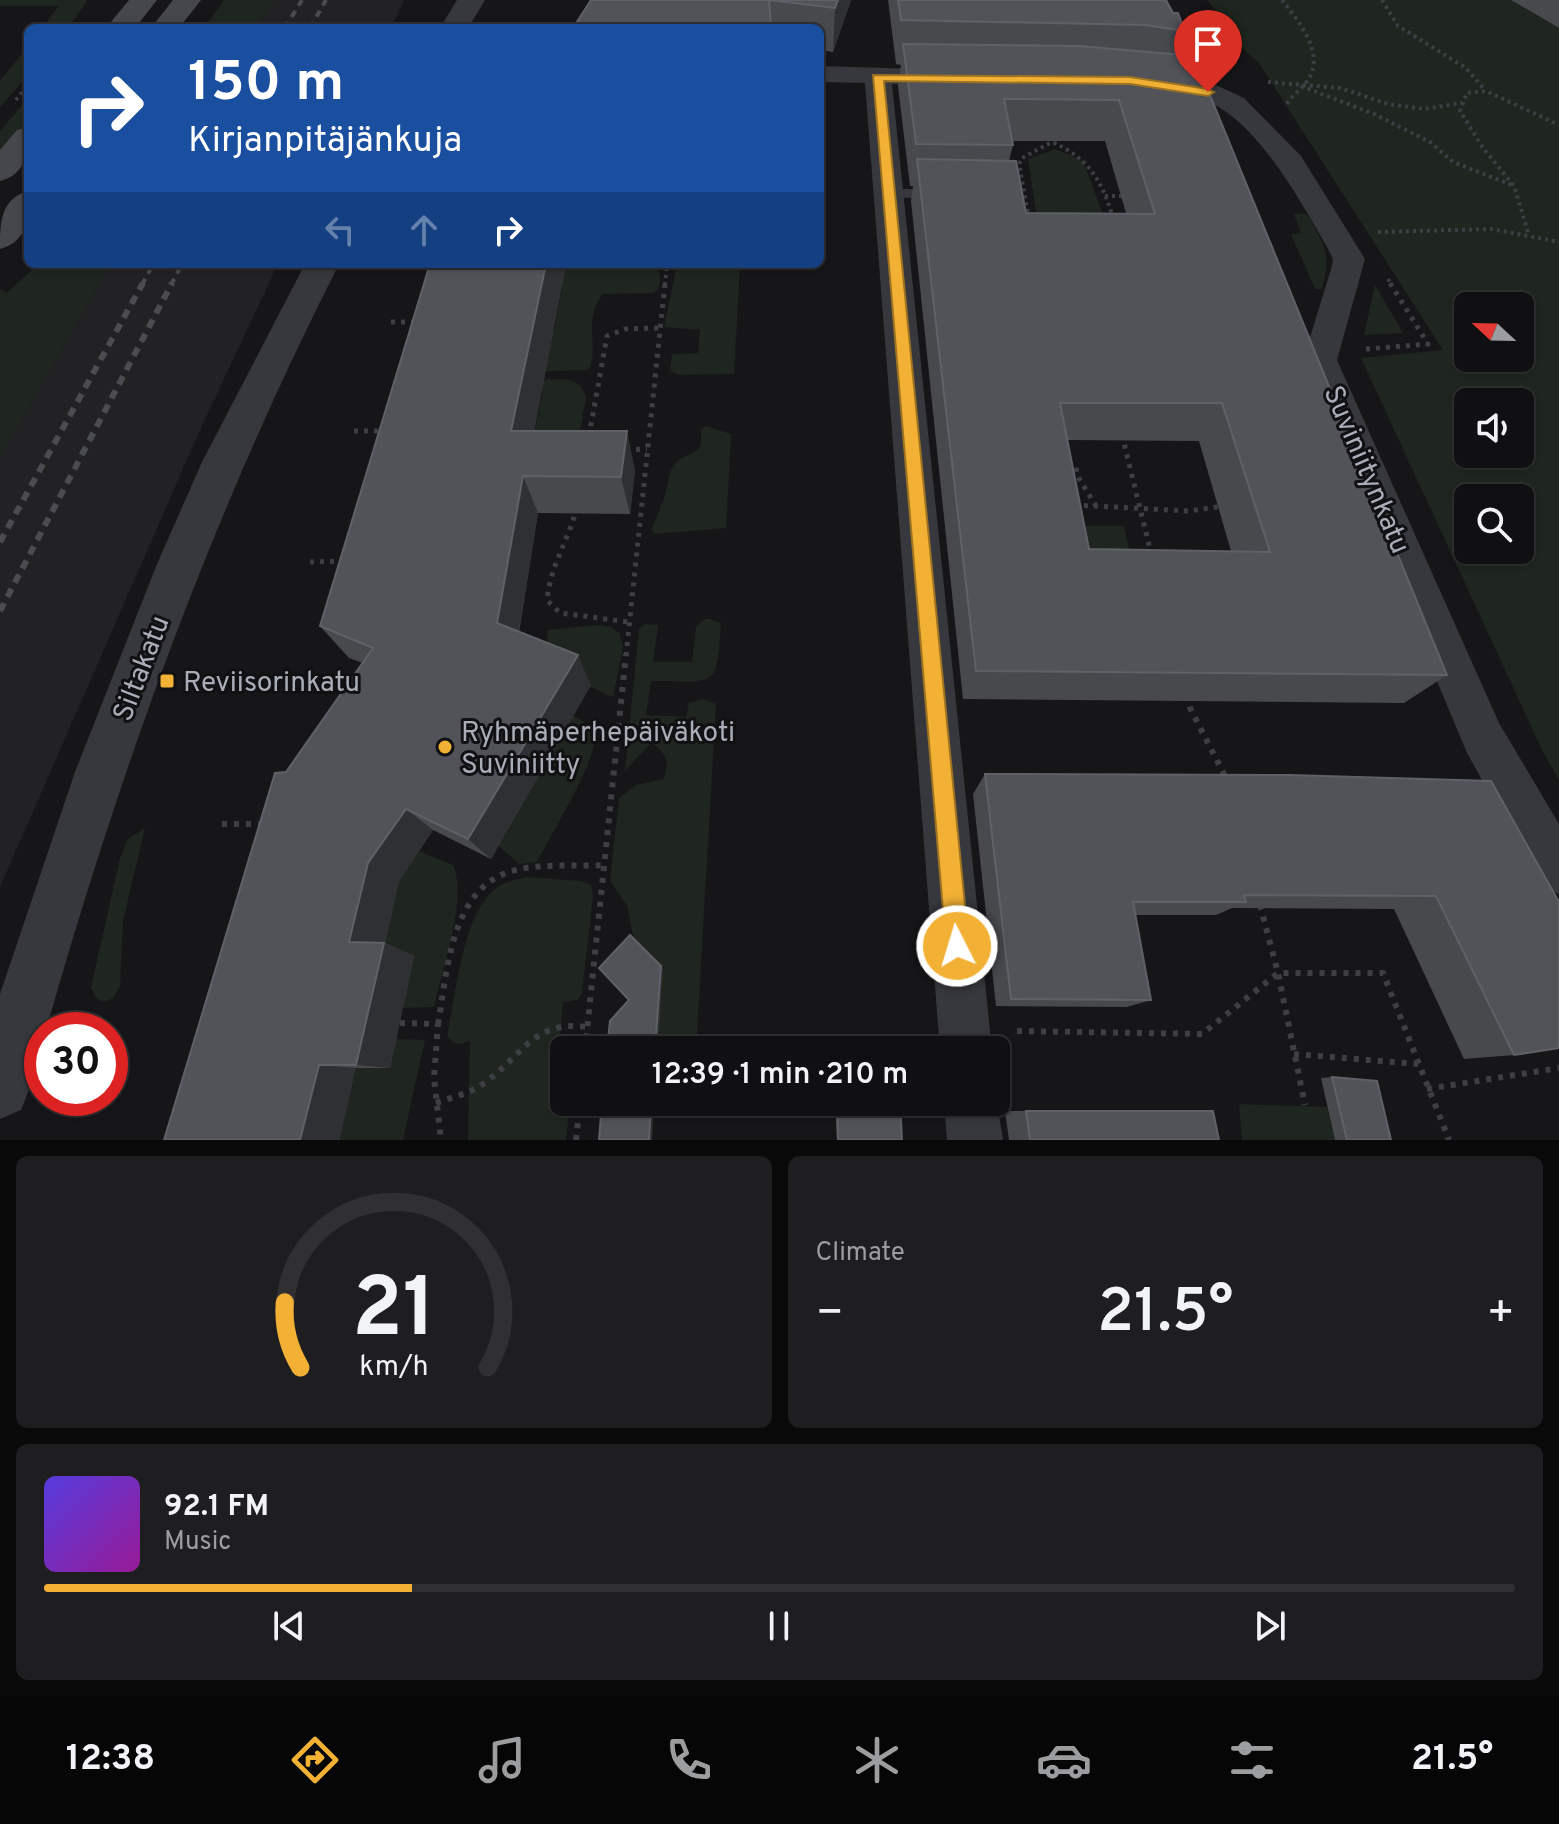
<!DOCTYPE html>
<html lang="en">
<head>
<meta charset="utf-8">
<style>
  :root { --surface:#101012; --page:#1e1e20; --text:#f1f3f6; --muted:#9c9d9f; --line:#303032; --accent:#f2b134 }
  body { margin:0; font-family:Overpass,sans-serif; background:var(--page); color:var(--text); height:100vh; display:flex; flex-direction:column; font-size:30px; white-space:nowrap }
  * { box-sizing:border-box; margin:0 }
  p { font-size:26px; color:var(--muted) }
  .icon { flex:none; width:44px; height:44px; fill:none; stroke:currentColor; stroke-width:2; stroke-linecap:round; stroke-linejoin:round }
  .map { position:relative; height:1140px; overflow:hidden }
  .sheet { display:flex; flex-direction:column; gap:16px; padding:16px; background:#09090a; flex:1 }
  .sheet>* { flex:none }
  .top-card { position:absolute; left:24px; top:24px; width:800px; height:244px; border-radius:12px; box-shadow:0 2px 6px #0004,0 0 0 2px var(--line); background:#1a4fa0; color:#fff; overflow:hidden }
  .needle { width:52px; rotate:292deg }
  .fabs { position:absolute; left:1454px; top:292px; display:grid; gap:16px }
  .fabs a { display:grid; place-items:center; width:80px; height:80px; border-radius:12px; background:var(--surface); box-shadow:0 2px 6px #0004,0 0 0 2px var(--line); font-size:40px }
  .speed { position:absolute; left:24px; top:1012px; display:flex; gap:16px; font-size:40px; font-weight:700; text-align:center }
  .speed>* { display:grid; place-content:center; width:104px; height:104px; border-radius:50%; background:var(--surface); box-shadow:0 2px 6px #0004,0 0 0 2px var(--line); line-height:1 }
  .speed .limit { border:12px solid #d22; background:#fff; color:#111 }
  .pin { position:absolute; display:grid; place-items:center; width:68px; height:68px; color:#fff; margin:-82px -34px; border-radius:50% 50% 50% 0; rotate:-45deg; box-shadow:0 0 8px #0007 }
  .pin .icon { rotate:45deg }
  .me { position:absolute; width:88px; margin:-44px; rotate:355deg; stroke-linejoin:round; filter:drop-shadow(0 0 6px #0008) }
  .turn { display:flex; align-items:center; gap:28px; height:168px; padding:0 32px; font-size:36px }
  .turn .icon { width:104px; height:104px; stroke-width:2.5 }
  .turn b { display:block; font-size:56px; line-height:68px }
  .lanes { display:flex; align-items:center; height:76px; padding:0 32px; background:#0003; justify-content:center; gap:40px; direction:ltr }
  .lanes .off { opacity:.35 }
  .big { font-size:60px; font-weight:600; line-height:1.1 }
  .sheet .card { flex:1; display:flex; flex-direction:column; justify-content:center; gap:12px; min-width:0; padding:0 28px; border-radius:12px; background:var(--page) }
  .sheet .dial { align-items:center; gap:0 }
  .dial svg { height:208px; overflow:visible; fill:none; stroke:var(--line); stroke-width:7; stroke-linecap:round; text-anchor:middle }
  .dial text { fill:var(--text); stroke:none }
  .song { display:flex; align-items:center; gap:24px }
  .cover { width:96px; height:96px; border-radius:12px; background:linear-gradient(135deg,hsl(250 70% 55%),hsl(300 70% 35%)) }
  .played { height:8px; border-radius:4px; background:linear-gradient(90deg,var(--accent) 25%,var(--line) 25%) }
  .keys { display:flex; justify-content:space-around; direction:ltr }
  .heat { display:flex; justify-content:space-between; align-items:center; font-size:44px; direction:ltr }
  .sheet .tiles { flex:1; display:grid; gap:16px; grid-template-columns:1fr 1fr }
  .card:last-child { grid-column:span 2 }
  .trip { position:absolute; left:550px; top:1036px; width:460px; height:80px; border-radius:12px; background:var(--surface); box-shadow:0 2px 6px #0004,0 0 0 2px var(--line); font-weight:600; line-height:80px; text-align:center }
  .tabs { display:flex; height:128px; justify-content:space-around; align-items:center; background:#060607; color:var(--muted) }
  .tabs .icon { width:56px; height:56px }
  .tabs .on { color:var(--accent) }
  .tabs b { font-size:36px; color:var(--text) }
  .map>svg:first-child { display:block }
</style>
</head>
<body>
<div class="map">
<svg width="1559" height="1140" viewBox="0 0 1559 1140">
  <rect width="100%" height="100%" fill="#161618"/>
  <!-- built -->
  <g fill="#222225">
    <path d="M275,0H404L391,28H256Z"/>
    <path d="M111,264H278L199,432L0,887V457Z"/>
  </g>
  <!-- green -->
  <g fill="#1e261f" fill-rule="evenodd">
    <path d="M0,0H86V3L68,28H42L59,6H0Z"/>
    <path d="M224,0H275L256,28H204Z"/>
    <path d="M1208,0H1511L1559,28V780L1542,750L1361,358L1443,350L1259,63L1245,51ZM1468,306H1520V358H1468ZM1468,402H1520V454H1468ZM1468,498H1520V550H1468Z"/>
    <path d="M28,46V75L0,107V81Z"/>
    <path d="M28,98V123L0,157V131Z"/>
    <path d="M1056,149L1083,161L1103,214L1037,218L1028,159Z"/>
    <path d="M1294,214H1307C1324,245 1332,253 1322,289H1315L1291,234L1301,233Z"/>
    <path d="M38,264H111L0,457V289L7,293Z"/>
    <path d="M556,264H654C661,272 662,279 658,290L652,293L603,294C581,321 601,350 588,370L513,372L522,332L554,331L562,289Z"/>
    <path d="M677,264H740L734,374L679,375L670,371L672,354L698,353L700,330L664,327Z"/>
    <path d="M1375,285L1403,333L1364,335Z"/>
    <path d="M563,379C576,381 582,384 586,397L569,495L532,442L543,392L509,391L512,381Z"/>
    <path d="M706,426L731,434L726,528L655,534L652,530C655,519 660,509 664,499C668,489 667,476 673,467C685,447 704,462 701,430Z"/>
    <path d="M1075,526H1124L1133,567H1083Z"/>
    <path d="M707,618L721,623C717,691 716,681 651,681L646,715L686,717L689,703L703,699L716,704L696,1050H657L627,906L610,880L619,798L636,785L663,779C671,763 666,752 651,743L625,771L639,629L645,624L658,625L653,662H692L696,626Z"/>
    <path d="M598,625L611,627L620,634L623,648L613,697L549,668L547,630Z"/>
    <path d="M573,716C584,720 596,730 594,743C591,769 551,835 537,862L519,864L499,846Z"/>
    <path d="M145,828L123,921L120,986L113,998L105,1002L97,999L91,988L120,858L128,839Z"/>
    <path d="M419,851L453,865C468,899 442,970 434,1007L403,1008L382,955L399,881Z"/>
    <path d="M526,877L582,881L591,885L593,896L582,993L578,1000L563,1002L559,1043L571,1050H564V1102H570L566,1140H468L470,1041C460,1043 455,1047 447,1036C456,995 462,914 496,888C504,882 516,880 526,877Z"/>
    <path d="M396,1039L425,1040L403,1140H340L356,1068H390Z"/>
    <path d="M1239,1104L1327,1107L1335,1140H1242Z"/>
  </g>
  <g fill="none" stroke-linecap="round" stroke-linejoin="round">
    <!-- path-far2 -->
    <g stroke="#3d3f44" stroke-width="4" stroke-dasharray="3 4" stroke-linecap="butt">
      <path d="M1282,0C1298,21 1326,53 1308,80C1302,89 1293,94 1287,104"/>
      <path d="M1382,0L1398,26L1466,68L1485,90"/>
      <path d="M1268,82L1340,88L1388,104L1424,109L1462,103"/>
      <path d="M1301,86L1374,114L1430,142L1453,162L1512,185"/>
      <path d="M16,100L28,85"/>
      <path d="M1050,137L1052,142C1089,158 1102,181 1113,218"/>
      <path d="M1105,196H1124"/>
      <path d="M1029,219L1019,164L1022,158L1052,142"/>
      <path d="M1378,232L1492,229L1559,242"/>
      <path d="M1528,232L1514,186L1483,148L1460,111L1467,93L1486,91L1559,125"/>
      <path d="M1388,279L1392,285"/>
      <path d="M665,285L667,264"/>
    </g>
    <!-- path-far1 -->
    <g stroke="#3d3f44" stroke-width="5" stroke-dasharray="4 6" stroke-linecap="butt">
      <path d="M391,322H419"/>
      <path d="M1366,349L1428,344L1390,283"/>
      <path d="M354,431H384"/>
      <path d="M1122,435L1151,553"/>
      <path d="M589,436L607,336L625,329L659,328"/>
      <path d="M626,450L647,449"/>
      <path d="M1069,464H1075L1078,477L1096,506"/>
      <path d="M1074,505L1189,511L1224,506"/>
      <path d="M577,507C568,542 551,563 547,600L560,613L629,622"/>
      <path d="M310,562L343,561"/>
      <path d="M626,656L665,283"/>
    </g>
    <!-- path -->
    <g stroke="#3d3f44" stroke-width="6" stroke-dasharray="5 7" stroke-linecap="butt">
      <path d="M1187,695L1190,708L1227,780"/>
      <path d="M222,824H265"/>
      <path d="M1260,905L1278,973L1305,1105"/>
      <path d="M400,1023L438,1024L434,1078L441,1140"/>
      <path d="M438,1024C447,974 450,894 506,873C536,862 574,867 605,865"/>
      <path d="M1017,1031L1202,1034L1278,973H1383L1449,1140"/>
      <path d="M585,1050L626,654"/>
      <path d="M1294,1054L1418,1064"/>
      <path d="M1427,1089L1559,1068"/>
      <path d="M436,1103C452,1097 469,1094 483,1084C522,1057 533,1019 588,1027"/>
      <path d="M576,1140L580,1102"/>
    </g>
    <!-- service -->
    <path fill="#37383d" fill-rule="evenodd" d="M890,189H940L947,194L940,199L885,197V191Z"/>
    <!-- minor -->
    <g fill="#37383d" fill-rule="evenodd">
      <path d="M820,66L952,70L961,72L965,78L961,84L952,86L892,84L992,1050H940L865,83L820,82Z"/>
      <path d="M1156,75L1218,86L1244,98L1301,156L1365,259L1337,360L1499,723L1559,824V894L1542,887L1467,753L1303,360L1332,266L1333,259L1327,247C1300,201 1255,116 1201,99C1184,93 1164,93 1146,89L1143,83L1146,77Z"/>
      <path d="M996,1097L1003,1140H947L944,1102H996Z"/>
    </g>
    <!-- tertiary -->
    <g fill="#37383d" fill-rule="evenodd">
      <path d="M457,0H485L468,28H440Z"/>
      <path d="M305,264H339C213,512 122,763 46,1030H42C42,1057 31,1085 21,1110L0,1119V994L75,772L157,564L202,462Z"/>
    </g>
    <!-- secondary -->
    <g fill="#45474d" fill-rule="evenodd">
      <path d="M129,0H157L135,28H106Z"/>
      <path d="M173,0H201L179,28H151Z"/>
      <path d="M28,127C28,151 27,174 0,181V150L17,130Z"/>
      <path d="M28,191C28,217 29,241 0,249C0,224 0,199 28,191Z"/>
    </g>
    <!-- rail-far1 -->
    <g stroke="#4a4c52" stroke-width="4" stroke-dasharray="7 6" stroke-linecap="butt">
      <path d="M285,28L302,0"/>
      <path d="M310,28L326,0"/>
      <path d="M142,285L153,264"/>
      <path d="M171,285L182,264"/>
    </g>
    <!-- rail -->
    <g stroke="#4a4c52" stroke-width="6" stroke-dasharray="9 7" stroke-linecap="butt">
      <path d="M0,542L143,283"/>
      <path d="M0,611L172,283"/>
    </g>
  </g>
  <!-- wall -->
  <g fill="#47494d" fill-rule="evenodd">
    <path d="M591,0H851L833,52L820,50V28H573Z"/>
    <path d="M888,0H1166L1185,31L1176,55L1447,675L1404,703L963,699L911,201L913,186H910L898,86L901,65L896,64ZM1012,141H1105L1126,213H1026L1009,161L1013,145ZM1067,440L1199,441L1231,551L1089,549Z"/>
    <path d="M1511,0H1559V28Z"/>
    <path d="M430,264H566L534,431L635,470L630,514L538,513L519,632L591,685L491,859L433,830L399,881L385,943L414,956L390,1068H356L164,1140L286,772L363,663L349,658L320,626Z"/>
    <path d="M985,774L1491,781L1514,1055L1464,1059L1394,909L1232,908L1216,915H1135L1151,1000L1127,1007L996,1006L973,794Z"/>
    <path d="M1332,1077L1391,1140H1335L1321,1078Z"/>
    <path d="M835,1102H900L902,1140H837Z"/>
    <path d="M1177,1110L1219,1140H1009L1005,1111Z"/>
  </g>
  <!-- shaded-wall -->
  <g fill="#2f3033">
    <path d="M838,0H851L833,52L835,8Z"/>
    <path d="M546,264H566L527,469L511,431Z"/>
    <path d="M627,431L635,470L630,514L621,477Z"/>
    <path d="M523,476L538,513L515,654L497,623Z"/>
    <path d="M578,655L591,685L491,859L468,839Z"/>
    <path d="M406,809L433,830L399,881L385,943L414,956L390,1068L356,1065L349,942L368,863Z"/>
    <path d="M661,966L663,969L658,1050H655Z"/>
    <path d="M319,1065L356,1068L340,1140H300Z"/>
    <path d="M651,1102H654L652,1140H649Z"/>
  </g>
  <!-- building -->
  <g fill="#525359" stroke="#5f6168" stroke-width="2" fill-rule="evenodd">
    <path d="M591,0H838L835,8L769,0L771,28H573Z"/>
    <path d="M898,0H1166L1173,13H1178L1185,31L1145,25L901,20Z"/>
    <path d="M903,44L1079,46L1194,56L1447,675L976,671L917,159L1016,161L1026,213L1155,214L1119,100L1004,99L1013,145L916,144ZM1060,403H1222L1270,552L1089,549Z"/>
    <path d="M430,264H546L511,431H627L621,477L523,476L497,623L578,655L468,839L406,809L368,863L349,942L384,943L356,1065H319L300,1140H164L275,773L286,772L373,648L320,626Z"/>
    <path d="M985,774L1290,775L1491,781L1559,902V1048L1514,1055L1436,896L1244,895L1246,902H1133L1151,1000L1011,999Z"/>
    <path d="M630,935L661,966L655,1050H607L610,1021L629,1000L599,968Z"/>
    <path d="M1332,1077L1377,1081L1391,1140H1347Z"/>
    <path d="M602,1102H651L649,1140H599Z"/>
    <path d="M837,1102H900L902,1140H838Z"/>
    <path d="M1026,1111H1213L1219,1140H1030Z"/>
  </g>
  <!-- route -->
  <path fill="#f2b134" stroke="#9d7322" stroke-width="2" d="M873,75L1130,77L1208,89L1214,92L1208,96L1130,84L884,81L969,946L965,954L957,957L949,954L946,946Z"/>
  <!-- markers -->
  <g fill="#f2b134" stroke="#111113" stroke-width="3">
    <rect x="159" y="673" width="16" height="16" rx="4"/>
    <circle cx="445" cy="747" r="8"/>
  </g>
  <g text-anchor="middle" stroke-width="6" stroke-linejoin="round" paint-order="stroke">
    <!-- street labels -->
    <g font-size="28" fill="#a8adb8" stroke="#111113">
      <text transform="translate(1368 469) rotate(67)" y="10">Suviniitynkatu</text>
      <text transform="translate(140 668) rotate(-69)" y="10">Siltakatu</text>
    </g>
    <!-- poi labels -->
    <g font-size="28" fill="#a8adb8" stroke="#111113" text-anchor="start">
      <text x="183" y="691">Reviisorinkatu</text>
      <text x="461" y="741">Ryhmäperhepäiväkoti<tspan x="461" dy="32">Suviniitty</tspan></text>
    </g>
  </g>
</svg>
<div class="fabs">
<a><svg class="needle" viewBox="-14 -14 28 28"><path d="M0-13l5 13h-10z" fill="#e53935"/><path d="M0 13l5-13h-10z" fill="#9c9d9f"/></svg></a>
<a><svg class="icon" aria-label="sound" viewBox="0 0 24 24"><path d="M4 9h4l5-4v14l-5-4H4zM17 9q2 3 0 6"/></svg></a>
<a><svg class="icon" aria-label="search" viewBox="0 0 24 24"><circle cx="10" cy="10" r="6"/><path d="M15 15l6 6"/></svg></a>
</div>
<div class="speed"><div class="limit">30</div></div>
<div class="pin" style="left:1208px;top:92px;background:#d93025"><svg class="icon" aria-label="arrive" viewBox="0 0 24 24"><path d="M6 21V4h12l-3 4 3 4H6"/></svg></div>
<svg class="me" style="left:957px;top:946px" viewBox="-20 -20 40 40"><circle r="17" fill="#f2b134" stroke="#fff" stroke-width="3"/><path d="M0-11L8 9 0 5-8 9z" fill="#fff"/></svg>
<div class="trip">12:39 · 1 min · 210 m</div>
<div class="top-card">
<div class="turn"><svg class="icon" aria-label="right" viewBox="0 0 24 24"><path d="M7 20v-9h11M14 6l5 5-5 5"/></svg><div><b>150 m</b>Kirjanpitäjänkuja</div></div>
<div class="lanes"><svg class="icon off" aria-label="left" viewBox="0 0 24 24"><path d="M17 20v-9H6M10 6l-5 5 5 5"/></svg><svg class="icon off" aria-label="ahead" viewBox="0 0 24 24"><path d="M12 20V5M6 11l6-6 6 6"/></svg><svg class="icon" aria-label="right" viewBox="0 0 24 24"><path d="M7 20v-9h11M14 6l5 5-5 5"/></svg></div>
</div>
</div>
<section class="sheet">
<div class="tiles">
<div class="card dial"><svg viewBox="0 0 100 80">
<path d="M14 69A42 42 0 1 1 86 69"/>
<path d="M14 69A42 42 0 0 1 8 44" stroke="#f2b134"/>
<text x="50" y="56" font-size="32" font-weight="700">21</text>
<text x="50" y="72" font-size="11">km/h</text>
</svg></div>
<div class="card"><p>Climate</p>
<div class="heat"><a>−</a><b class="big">21.5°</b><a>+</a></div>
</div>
<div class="card">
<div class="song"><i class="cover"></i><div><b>92.1 FM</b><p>Music</p></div></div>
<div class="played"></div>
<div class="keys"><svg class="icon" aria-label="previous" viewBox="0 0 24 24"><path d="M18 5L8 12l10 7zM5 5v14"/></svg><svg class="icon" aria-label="pause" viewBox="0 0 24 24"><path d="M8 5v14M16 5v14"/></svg><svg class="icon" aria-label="next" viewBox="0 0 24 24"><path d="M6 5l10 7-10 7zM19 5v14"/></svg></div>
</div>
</div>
</section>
<nav class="tabs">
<b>12:38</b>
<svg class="icon on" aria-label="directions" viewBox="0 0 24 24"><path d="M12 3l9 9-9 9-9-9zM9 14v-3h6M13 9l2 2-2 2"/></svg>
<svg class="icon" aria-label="music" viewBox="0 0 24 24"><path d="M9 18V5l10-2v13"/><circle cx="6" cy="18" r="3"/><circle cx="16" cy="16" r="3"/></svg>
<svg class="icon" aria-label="phone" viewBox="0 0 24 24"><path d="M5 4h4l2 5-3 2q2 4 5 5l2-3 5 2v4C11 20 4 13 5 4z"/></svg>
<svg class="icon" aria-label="climate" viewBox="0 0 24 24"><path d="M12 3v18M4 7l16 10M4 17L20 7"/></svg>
<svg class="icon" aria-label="car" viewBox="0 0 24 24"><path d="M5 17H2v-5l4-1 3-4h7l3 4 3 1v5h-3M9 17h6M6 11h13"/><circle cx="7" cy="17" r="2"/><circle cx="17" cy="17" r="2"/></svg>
<svg class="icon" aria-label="filters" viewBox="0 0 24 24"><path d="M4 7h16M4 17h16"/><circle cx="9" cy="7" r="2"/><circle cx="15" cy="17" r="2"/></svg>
<b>21.5°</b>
</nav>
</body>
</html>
